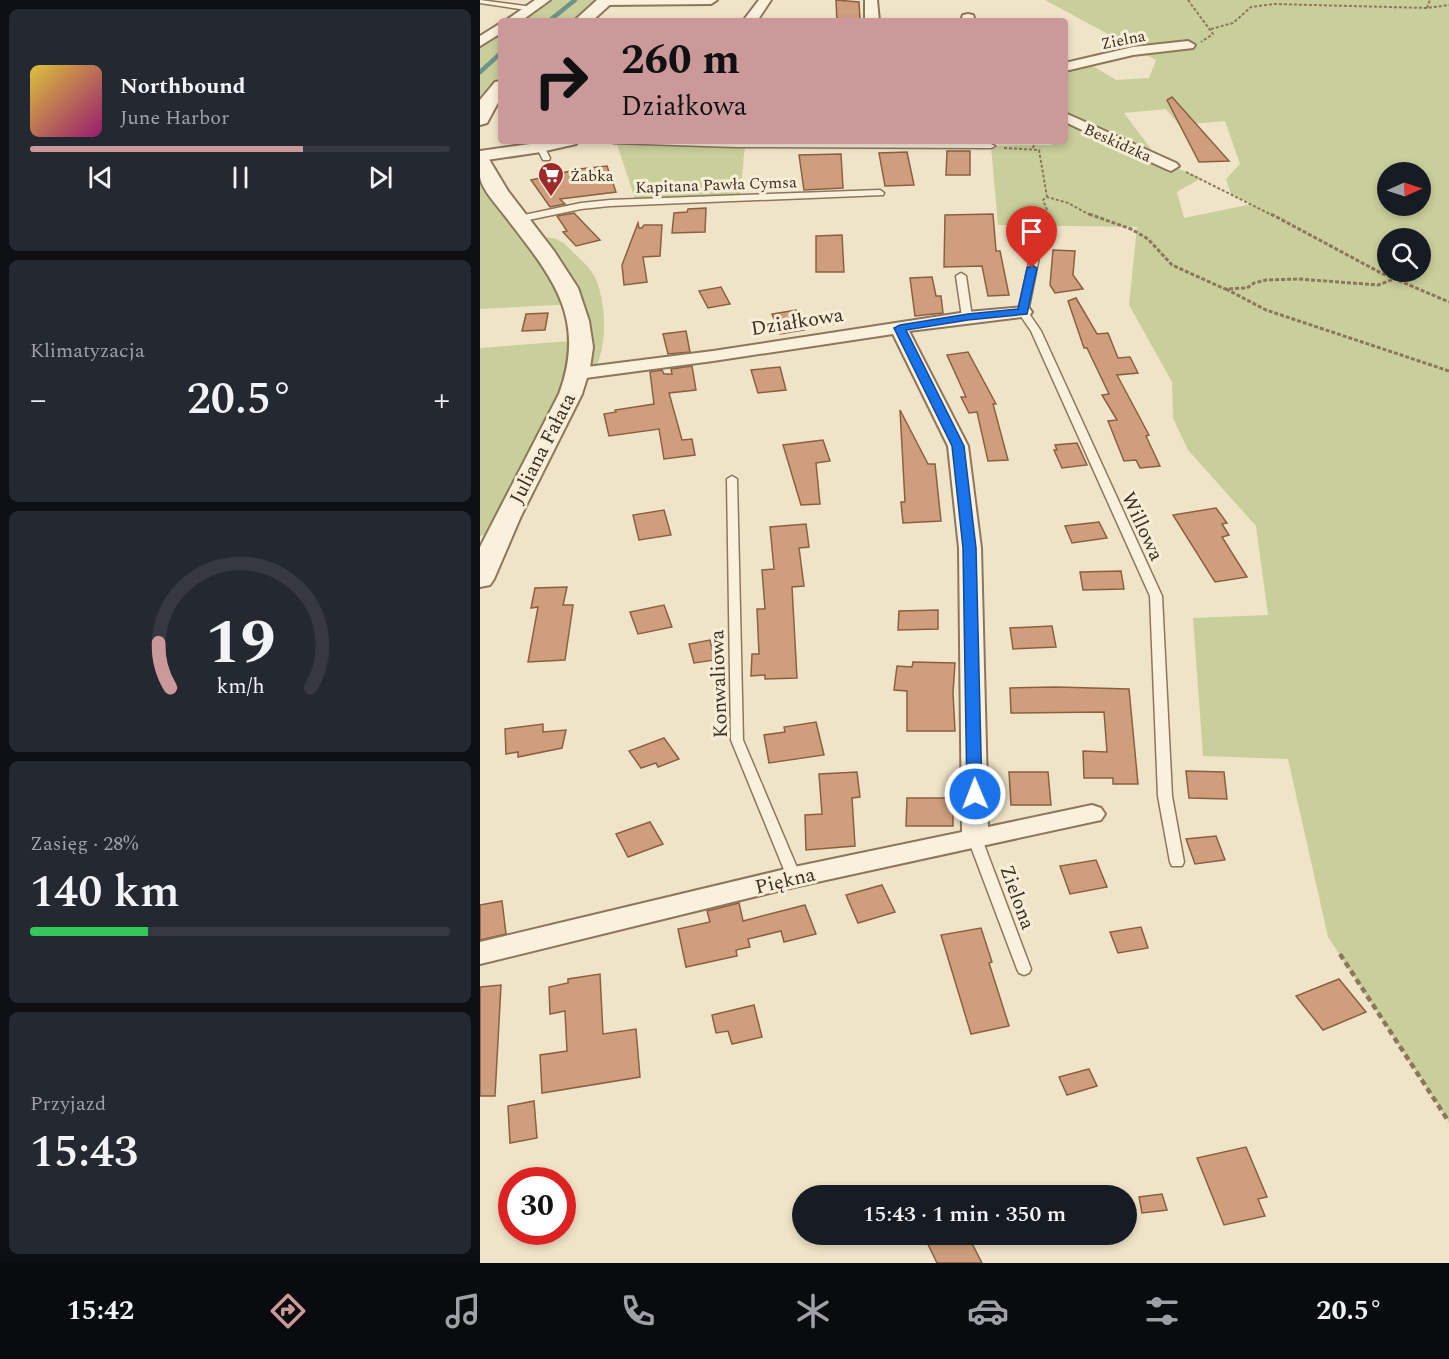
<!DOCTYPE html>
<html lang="pl">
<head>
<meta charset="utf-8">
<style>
  :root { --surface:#171b24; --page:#242831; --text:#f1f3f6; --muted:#9ea1a6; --line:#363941; --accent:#cc999b }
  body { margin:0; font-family:Spectral,serif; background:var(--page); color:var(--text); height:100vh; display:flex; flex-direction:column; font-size:22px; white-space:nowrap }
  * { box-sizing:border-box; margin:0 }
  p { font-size:20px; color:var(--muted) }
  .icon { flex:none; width:33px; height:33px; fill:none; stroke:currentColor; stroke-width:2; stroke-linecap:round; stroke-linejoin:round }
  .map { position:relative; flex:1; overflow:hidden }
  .side { display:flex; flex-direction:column; gap:9px; padding:9px; background:#0d0f14; width:480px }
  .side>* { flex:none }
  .hud { position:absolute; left:18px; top:18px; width:570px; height:126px; border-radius:6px; box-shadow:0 3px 9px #0003; background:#cc999b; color:#111; overflow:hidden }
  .needle { width:39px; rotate:87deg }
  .buttons { position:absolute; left:897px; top:162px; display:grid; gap:12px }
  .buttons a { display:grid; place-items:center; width:54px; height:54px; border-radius:50%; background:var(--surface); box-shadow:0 3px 9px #0003; font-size:30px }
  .speed { position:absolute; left:18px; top:1167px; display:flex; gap:12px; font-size:30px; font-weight:700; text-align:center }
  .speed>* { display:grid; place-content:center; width:78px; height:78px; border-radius:50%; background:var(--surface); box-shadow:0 3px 9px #0003; line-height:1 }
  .speed .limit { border:9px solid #d22; background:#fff; color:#111 }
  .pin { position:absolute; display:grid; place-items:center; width:51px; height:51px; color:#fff; margin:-62px -26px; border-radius:50% 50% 50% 0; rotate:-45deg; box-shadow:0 0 6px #0007 }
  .pin .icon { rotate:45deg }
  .me { position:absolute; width:66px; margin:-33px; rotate:359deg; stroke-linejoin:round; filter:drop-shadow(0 0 4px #0008) }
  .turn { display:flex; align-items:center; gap:21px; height:126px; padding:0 24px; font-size:27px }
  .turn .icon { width:78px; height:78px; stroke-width:2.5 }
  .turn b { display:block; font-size:42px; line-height:51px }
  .big { font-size:45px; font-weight:600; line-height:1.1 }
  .side .widget { flex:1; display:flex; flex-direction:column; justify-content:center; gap:9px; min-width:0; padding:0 21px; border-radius:9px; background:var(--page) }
  .side .dial { align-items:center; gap:0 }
  .dial svg { height:156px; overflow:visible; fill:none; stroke:var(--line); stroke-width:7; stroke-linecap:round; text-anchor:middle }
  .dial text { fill:var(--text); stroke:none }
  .song { display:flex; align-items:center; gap:18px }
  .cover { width:72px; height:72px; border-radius:9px; background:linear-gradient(135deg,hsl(50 70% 55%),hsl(320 70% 35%)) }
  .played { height:6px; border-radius:3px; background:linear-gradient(90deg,var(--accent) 65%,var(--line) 65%) }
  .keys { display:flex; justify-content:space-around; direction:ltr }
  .heat { display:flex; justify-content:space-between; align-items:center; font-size:33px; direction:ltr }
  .charge { height:9px; border-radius:4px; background:linear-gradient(90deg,#34c759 28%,var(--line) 0) }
  .trip { position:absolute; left:312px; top:1185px; width:345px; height:60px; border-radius:30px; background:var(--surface); box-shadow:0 3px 9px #0003; font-weight:600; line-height:60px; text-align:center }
  .tabs { display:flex; height:96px; justify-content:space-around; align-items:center; background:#090b0e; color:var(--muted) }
  .tabs .icon { width:42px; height:42px }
  .tabs .active { color:var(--accent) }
  .tabs b { font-size:27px; color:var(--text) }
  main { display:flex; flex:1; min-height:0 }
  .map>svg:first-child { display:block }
</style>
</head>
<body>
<main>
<section class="side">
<div class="widget">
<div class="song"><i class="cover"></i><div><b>Northbound</b><p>June Harbor</p></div></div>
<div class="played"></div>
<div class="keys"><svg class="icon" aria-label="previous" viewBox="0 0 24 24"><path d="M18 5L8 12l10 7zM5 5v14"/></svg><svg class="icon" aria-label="pause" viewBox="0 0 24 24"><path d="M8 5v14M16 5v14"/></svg><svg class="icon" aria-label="next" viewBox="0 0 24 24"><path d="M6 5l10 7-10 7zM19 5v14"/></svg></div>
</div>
<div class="widget"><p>Klimatyzacja</p>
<div class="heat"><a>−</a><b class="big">20.5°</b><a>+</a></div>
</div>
<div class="widget dial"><svg viewBox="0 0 100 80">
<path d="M14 69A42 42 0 1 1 86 69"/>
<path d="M14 69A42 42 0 0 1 8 46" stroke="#cc999b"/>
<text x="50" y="56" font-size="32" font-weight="700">19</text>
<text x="50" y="72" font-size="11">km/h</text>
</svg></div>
<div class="widget"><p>Zasięg · 28%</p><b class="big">140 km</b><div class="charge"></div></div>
<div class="widget"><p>Przyjazd</p><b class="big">15:43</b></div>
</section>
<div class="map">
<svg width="969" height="1263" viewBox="0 0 969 1263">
  <rect width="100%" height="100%" fill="#f0e4c8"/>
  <!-- green -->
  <g fill="#c9cf9b" fill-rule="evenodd">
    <path d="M64,0H127L102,21H32Z"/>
    <path d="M565,0H969V1122L848,937L808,759L723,756L713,618L788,615L776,526L708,450L693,418L692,382L649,305L657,227L518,225L511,146L572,145V141H585V67L608,63L636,80L669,78L676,60ZM686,109L699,125L745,121L760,164L746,179L751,194L772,204L704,218L697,192L721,178L680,161L644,113ZM908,172H940V206H908ZM908,238H940V272H908Z"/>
    <path d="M21,27V86L0,119V42Z"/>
    <path d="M136,141L265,145L260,198L156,202Z"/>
    <path d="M0,160L53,239C74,235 80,238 94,253C103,262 113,270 117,282C126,307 127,341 117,365L98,373L94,304L0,309Z"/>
    <path d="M90,341L89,367L79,405L62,424L8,534L0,536V348Z"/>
  </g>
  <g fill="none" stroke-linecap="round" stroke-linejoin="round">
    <!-- stream -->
    <g stroke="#6f938a" stroke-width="4.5">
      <path d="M69,21L95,0"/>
      <path d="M0,72L21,53"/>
    </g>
  </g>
  <!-- building -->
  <g fill="#cf9f7d" stroke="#8d5f41" stroke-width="1.5">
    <path d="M356,0L379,2L380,20L357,21Z"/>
    <path d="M692,97L749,161L719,162L687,100Z"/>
    <path d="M467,151H490V175H466Z"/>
    <path d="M427,152L434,185L405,186L399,153Z"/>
    <path d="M361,154L363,188L324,190L319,155Z"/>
    <path d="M127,166L136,192L80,199L85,204L70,207L51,180L99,169Z"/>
    <path d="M226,208L225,232L192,233L194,213L207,212L208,209Z"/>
    <path d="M94,213L120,240L96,246L83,232L87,231L77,216Z"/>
    <path d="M513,214L516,251H520L529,295L508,296L502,266L464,267L465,215Z"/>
    <path d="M158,223L159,228H162L164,225H182L180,256L163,257L167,282L144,285L142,265Z"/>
    <path d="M362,235L364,272H336V236Z"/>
    <path d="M573,250L595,251L593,275L603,289L575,293L570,285Z"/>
    <path d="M452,277L456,296H461L463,313L435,316L430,278Z"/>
    <path d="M241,287L250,304L228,308L219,291Z"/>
    <path d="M596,298L617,334L628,333L638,358L650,357L658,373L637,375L669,435L666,436L680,466L660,468L656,460L644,461L628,421L637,420L622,395L629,394L607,348H604L588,301Z"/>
    <path d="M316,310L324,330L300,334L292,314Z"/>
    <path d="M68,313L65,330L42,331L46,314Z"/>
    <path d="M206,331L210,352L188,354L183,334Z"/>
    <path d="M488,352L516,404H513L528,460L508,461L497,412L489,413L481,397H486L467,355Z"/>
    <path d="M212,366L216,390L189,393L202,440L212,439L215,455L184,459L179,429L129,436L124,414L136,412L135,410L174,404L170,372L182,370L184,374H192L191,369Z"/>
    <path d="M300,367L306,390L278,393L271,370Z"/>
    <path d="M420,410L448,464H455L461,521L423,523L421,502H425Z"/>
    <path d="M343,440L350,461L336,463L340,504L321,505L303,445Z"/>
    <path d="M597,443L607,465L582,468L574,450H577L575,445Z"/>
    <path d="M736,508L747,523L742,524L749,535L742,537L767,577L735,582L693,515Z"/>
    <path d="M184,510L191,535L159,540L153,515Z"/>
    <path d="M619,522L627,538L592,543L585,526Z"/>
    <path d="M326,524L329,547L319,548L324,586L312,587L317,678L285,679V675L271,676L272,654H279L277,609H285L282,570L294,569L290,527Z"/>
    <path d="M641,571L644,589L603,590L600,572Z"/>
    <path d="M87,587L83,605H93L85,660L48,662L58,607L51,608L55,588Z"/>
    <path d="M184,605L192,627L158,634L150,612Z"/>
    <path d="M458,610V629L418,630L419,611Z"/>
    <path d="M572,626L576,647L533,649L530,628Z"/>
    <path d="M230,640L235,660L214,663L209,644Z"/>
    <path d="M433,662L475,663L473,693L475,731H427V691L414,690L417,666L432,667Z"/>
    <path d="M576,687L649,689L658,784H633V778H604L603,751L627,752L624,712L531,713L530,688Z"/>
    <path d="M336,722L344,755L289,763L284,735L305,732L304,727Z"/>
    <path d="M63,724V732L86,730L82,748L38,757V752L26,754L25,729Z"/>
    <path d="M184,738L199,759L178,767L176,763L161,768L149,751Z"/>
    <path d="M706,771L744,772L747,799L709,798Z"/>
    <path d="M377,772L380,797L372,798L375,846L326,850L325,815L342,814L339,774Z"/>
    <path d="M529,772H568L571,805H531Z"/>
    <path d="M427,798H473V826H426Z"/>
    <path d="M170,822L183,844L148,857L136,834Z"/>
    <path d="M736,836L745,860L715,864L706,839Z"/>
    <path d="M616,860L627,887L590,894L580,866Z"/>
    <path d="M402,885L415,912L378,923L366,895Z"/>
    <path d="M22,901L26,934L0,940V905Z"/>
    <path d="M259,903L263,921L325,905L336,934L304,942L301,931L268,939L270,947L256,950L257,956L206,967L198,929L230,922L227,911Z"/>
    <path d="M661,927L668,948L638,953L630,932Z"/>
    <path d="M501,928L512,962L509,963L529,1026L491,1034L461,935Z"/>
    <path d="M120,974L123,1034L156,1029L160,1077L62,1093L60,1055L87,1051L85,1011L70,1014L69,987L88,983V979Z"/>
    <path d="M859,979L886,1012L843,1030L816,996Z"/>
    <path d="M21,985L15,1096H0V987Z"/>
    <path d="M274,1005L282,1037L252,1044L248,1031L236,1033L232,1015Z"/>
    <path d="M609,1069L617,1086L587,1095L579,1077Z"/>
    <path d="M54,1101L57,1138L30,1143L28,1106Z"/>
    <path d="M766,1147L787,1197L778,1199L785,1216L744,1225L717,1158Z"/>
    <path d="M682,1194L687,1210L662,1213L659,1197Z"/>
    <path d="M443,1234H487L502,1263H457Z"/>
  </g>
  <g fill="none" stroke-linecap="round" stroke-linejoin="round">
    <defs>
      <g id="service">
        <path d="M0,0L53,7L56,9L53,11L0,3Z"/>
        <path d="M129,141L511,144L515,146L511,148L256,147L133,143Z"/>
        <path d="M58,146H64L70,158L69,160H63L57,148Z"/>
        <path d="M400,190L404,193L403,195L130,206L101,209L39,222L35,219L39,216L101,203L130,200Z"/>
        <path d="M562,219L566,222L548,312L561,331L682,596L692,796L704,862L702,866H692L690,862L678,796L670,596L551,331L538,312L558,222Z"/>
        <path d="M481,273L486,276L492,317L487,320L482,317L476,276Z"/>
        <path d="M252,476L257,479L263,740L321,877L319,881L314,882L309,881L307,877L251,740L247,479Z"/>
        <path d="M495,834L500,836L502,839L551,969L549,973L544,975L539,973L537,969L488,839L490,836Z"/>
      </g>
      <g id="minor">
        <path d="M55,0H70L41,21H25Z"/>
        <path d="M119,0H237L231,4L125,5L121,4Z"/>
        <path d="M279,0H291L277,21H263Z"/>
        <path d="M385,0H397L399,21H385Z"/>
        <path d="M488,14L493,15L495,21H481L483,15Z"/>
        <path d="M21,23V33L0,46V36Z"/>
        <path d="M708,41L715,45L713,48L653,55L585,71V63L653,47Z"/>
        <path d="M585,113L696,163L699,166L691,171L686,169L585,122Z"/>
        <path d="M72,141H98L96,144L61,152L0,161V151Z"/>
        <path d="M543,307L549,308L552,312L549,316L429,331L488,446L501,548L508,827L612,805L621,808L625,814L621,820L314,887L0,964V942L314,867L482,832L479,548L468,446L413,334L233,361L98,379L91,377L89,373L91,369L233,351L487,312Z"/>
      </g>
      <g id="tertiary">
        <path d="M117,0H135L112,21H94Z"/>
        <path d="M21,81V97L7,123L0,125V100L15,82Z"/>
        <path d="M0,154L7,156L28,191L74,251L98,288L109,321L113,347L110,368L102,394L41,516L14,579L10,585L0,587V547L79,394C108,316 70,275 25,216C17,205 2,190 0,177C0,170 0,161 0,154Z"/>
      </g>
    </defs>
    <!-- service casing -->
    <use href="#service" stroke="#8d765c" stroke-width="3"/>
    <!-- minor casing -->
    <use href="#minor" stroke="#8d765c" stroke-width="4"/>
    <!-- tertiary casing -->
    <use href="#tertiary" stroke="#8d765c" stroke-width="4"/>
    <!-- path-far2 -->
    <g stroke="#8d765c" stroke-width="2" stroke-dasharray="3 2" stroke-linecap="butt">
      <path d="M708,0L733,34L721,42"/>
      <path d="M947,8L950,0"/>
      <path d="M731,29L753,23L771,7L794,4L947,8L969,5"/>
      <path d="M524,148L559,150L567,197"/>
      <path d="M553,148L555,141"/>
      <path d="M706,172L794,216"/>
      <path d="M567,210L563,200L567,197L588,203L612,216"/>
    </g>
    <!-- path-far1 -->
    <g stroke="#8d765c" stroke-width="3" stroke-dasharray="4 2" stroke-linecap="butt">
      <path d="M609,214L651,229L668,239L692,265L745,289L767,288L774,283L786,280L819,279L898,285L914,279"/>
      <path d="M791,214L901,273L969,302"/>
      <path d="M746,289L786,310L969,371"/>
    </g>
    <!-- path -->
    <path stroke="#8d765c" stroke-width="4.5" stroke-dasharray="6 4" stroke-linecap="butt" d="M860,954L969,1122"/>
    <!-- service -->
    <use href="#service" fill="#faf1dc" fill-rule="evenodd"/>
    <!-- minor -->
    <use href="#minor" fill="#faf1dc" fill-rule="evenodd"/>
    <!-- tertiary -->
    <use href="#tertiary" fill="#faf1dc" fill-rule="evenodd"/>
  </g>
  <!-- route -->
  <path fill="#1a73e8" stroke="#114b97" stroke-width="1.5" d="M552,265L557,268L547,314L488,320L426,330L484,446L496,548L502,794L500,798H489L487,794L483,548L472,446L414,328L420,325L488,314L538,309L547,268Z"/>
  <!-- icons -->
  <defs>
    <symbol id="supermarket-pin" viewBox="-11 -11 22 30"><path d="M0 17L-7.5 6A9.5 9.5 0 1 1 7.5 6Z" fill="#9e2a2b" stroke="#f7eed8"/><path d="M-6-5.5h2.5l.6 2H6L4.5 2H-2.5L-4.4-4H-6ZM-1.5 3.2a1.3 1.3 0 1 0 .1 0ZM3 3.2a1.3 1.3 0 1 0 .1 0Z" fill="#fff"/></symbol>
  </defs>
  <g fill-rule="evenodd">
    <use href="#supermarket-pin" x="56" y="160" width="30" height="40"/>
  </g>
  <g text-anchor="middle" stroke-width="6" stroke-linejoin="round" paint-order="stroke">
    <!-- far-street labels -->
    <g font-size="16" fill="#3d2e20" stroke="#f7eed8">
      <text transform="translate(643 39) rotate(-11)" y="6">Zielna</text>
      <text transform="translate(638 142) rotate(24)" y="6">Beskidzka</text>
      <text transform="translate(236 184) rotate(-2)" y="6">Kapitana Pawła Cymsa</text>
    </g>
    <!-- far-poi labels -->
    <g font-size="16" fill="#3d2e20" stroke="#f7eed8" text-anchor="start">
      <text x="90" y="181">Żabka</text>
    </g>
    <!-- street labels -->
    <g font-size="20" fill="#3d2e20" stroke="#f7eed8">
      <text transform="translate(317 321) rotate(-9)" y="7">Działkowa</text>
      <text transform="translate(62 448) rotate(-63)" y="7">Juliana Fałata</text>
      <text transform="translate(663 526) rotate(65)" y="7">Willowa</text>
      <text transform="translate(238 684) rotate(-92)" y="7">Konwaliowa</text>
      <text transform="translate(305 880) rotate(-13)" y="7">Piękna</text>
      <text transform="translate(538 897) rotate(70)" y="7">Zielona</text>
    </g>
  </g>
</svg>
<div class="buttons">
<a><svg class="needle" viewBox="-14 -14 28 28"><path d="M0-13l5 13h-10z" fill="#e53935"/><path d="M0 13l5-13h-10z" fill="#9ea1a6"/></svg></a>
<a><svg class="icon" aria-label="search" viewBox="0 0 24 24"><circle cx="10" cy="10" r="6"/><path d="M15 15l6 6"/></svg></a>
</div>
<div class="speed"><div class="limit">30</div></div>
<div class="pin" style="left:552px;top:268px;background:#d93025"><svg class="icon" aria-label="arrive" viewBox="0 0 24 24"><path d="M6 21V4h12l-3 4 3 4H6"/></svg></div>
<svg class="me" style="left:495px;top:794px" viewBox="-20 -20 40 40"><circle r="17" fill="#1a73e8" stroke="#fff" stroke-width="3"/><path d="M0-11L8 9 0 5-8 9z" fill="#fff"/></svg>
<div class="trip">15:43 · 1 min · 350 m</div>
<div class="hud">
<div class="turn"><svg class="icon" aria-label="right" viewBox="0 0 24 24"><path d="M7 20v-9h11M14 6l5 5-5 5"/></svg><div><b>260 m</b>Działkowa</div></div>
</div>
</div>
</main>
<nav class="tabs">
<b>15:42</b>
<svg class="icon active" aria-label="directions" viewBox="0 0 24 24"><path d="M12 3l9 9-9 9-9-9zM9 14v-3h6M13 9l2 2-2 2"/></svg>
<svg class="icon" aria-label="music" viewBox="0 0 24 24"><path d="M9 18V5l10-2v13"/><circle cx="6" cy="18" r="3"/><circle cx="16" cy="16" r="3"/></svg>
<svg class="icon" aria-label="phone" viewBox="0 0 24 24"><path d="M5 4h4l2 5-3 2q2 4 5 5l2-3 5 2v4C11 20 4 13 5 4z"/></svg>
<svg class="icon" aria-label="climate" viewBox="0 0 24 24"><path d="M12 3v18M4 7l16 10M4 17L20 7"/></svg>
<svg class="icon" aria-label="car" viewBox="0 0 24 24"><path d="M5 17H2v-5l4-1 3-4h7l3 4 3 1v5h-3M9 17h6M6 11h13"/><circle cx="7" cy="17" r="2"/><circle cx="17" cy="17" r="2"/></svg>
<svg class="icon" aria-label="filters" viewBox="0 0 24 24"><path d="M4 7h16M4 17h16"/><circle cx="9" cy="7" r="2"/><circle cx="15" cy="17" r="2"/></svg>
<b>20.5°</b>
</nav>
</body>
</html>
